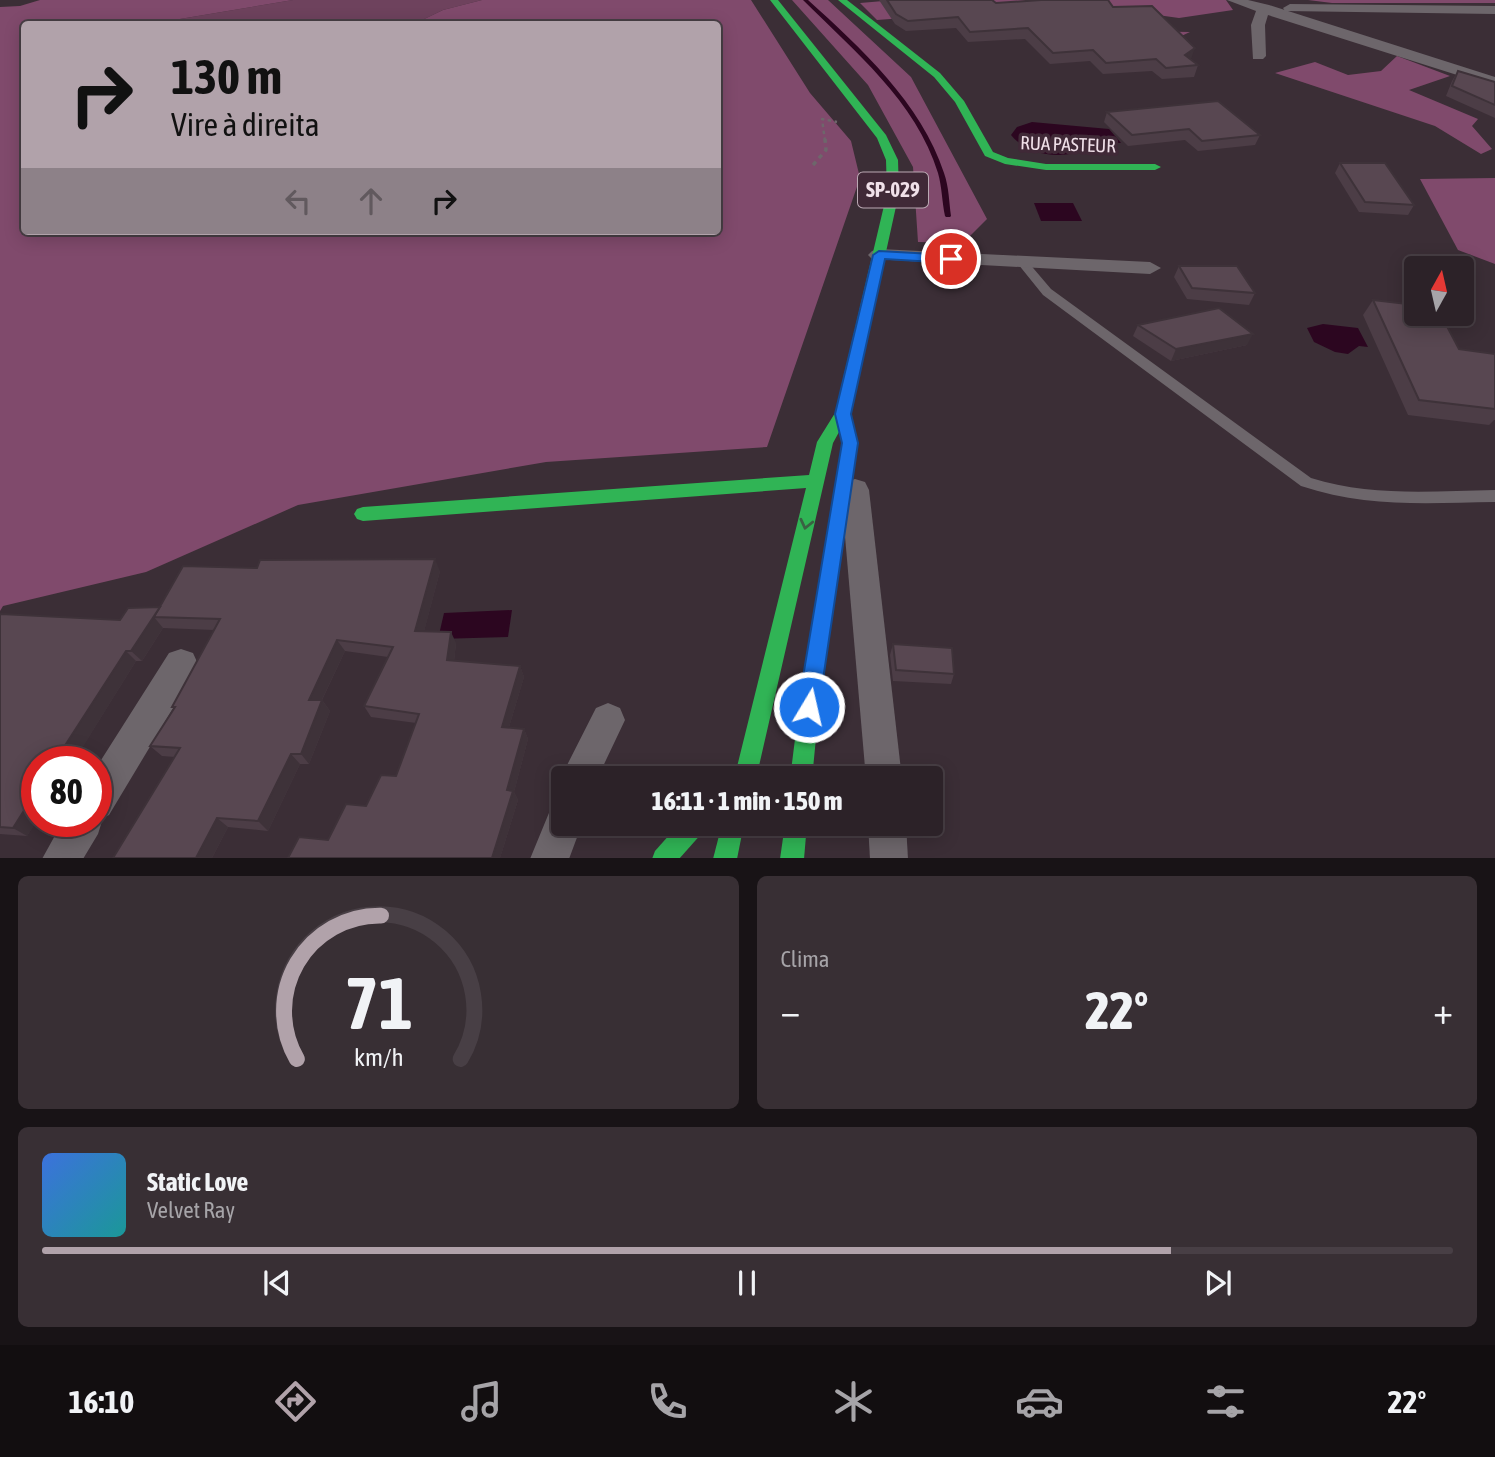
<!DOCTYPE html>
<html lang="pt">
<head>
<meta charset="utf-8">
<style>
  :root { --surface:#2c2228; --page:#382f34; --text:#f1f3f6; --muted:#a6a4a8; --line:#483f45; --accent:#b1a2aa }
  body { margin:0; font-family:"Asap Condensed",sans-serif; background:var(--page); color:var(--text); height:100vh; display:flex; flex-direction:column; font-size:26px; white-space:nowrap }
  * { box-sizing:border-box; margin:0 }
  p { font-size:23px; color:var(--muted) }
  .icon { flex:none; width:38px; height:38px; fill:none; stroke:currentColor; stroke-width:2; stroke-linecap:round; stroke-linejoin:round }
  .map { position:relative; height:858px; overflow:hidden }
  .panel { display:flex; flex-direction:column; gap:18px; padding:18px; background:#181316; flex:1 }
  .panel>* { flex:none }
  .hud { position:absolute; left:21px; top:21px; width:700px; height:214px; border-radius:7px; box-shadow:0 4px 18px #0003,0 0 0 2px var(--line); background:#b1a2aa; color:#111; overflow:hidden }
  .needle { width:46px; rotate:8deg }
  .tools { position:absolute; left:1404px; top:256px; display:grid; gap:14px }
  .tools a { display:grid; place-items:center; width:70px; height:70px; border-radius:7px; background:var(--surface); box-shadow:0 4px 18px #0003,0 0 0 2px var(--line); font-size:35px }
  .speed { position:absolute; left:21px; top:746px; display:flex; gap:14px; font-size:35px; font-weight:700; text-align:center }
  .speed>* { display:grid; place-content:center; width:91px; height:91px; border-radius:50%; background:var(--surface); box-shadow:0 4px 18px #0003,0 0 0 2px var(--line); line-height:1 }
  .speed .limit { border:10px solid #d22; background:#fff; color:#111 }
  .pin { position:absolute; display:grid; place-items:center; width:60px; height:60px; color:#fff; margin:-30px; border:4px solid #fff; border-radius:50%; box-shadow:0 2px 7px #0007 }
  .me { position:absolute; width:77px; margin:-38px; rotate:9deg; stroke-linejoin:round; filter:drop-shadow(0 0 5px #0008) }
  .turn { display:flex; align-items:center; gap:24px; height:147px; padding:0 35px; font-size:32px }
  .turn .icon { width:91px; height:91px; stroke-width:2.5 }
  .turn b { display:block; font-size:49px; line-height:60px }
  .lanes { display:flex; align-items:center; height:66px; padding:0 35px; background:#0003; justify-content:center; gap:35px; direction:ltr }
  .lanes .off { opacity:.35 }
  .big { font-size:52px; font-weight:800; line-height:1.1 }
  .panel .tile { flex:1; display:flex; flex-direction:column; justify-content:center; gap:10px; min-width:0; padding:0 24px; border-radius:10px; background:var(--page) }
  .panel .dial { align-items:center; gap:0 }
  .dial svg { height:182px; overflow:visible; fill:none; stroke:var(--line); stroke-width:7; stroke-linecap:round; text-anchor:middle }
  .dial text { fill:var(--text); stroke:none }
  .song { display:flex; align-items:center; gap:21px }
  .cover { width:84px; height:84px; border-radius:10px; background:linear-gradient(135deg,hsl(220 70% 55%),hsl(180 70% 35%)) }
  .played { height:7px; border-radius:4px; background:linear-gradient(90deg,var(--accent) 80%,var(--line) 80%) }
  .keys { display:flex; justify-content:space-around; direction:ltr }
  .heat { display:flex; justify-content:space-between; align-items:center; font-size:38px; direction:ltr }
  .panel .tiles { flex:1; display:grid; gap:18px; grid-template-columns:1fr 1fr }
  .tile:last-child { grid-column:span 2 }
  .trip { position:absolute; left:551px; top:766px; width:392px; height:70px; border-radius:7px; background:var(--surface); box-shadow:0 4px 18px #0003,0 0 0 2px var(--line); font-weight:800; line-height:70px; text-align:center }
  .menu { display:flex; height:112px; justify-content:space-around; align-items:center; background:#120e10; color:var(--muted) }
  .menu .icon { width:49px; height:49px }
  .menu .current { color:var(--accent) }
  .menu b { font-size:32px; color:var(--text) }
  .map>svg:first-child { display:block }
</style>
</head>
<body>
<div class="map">
<svg width="1495" height="859" viewBox="0 0 1495 859">
  <rect width="100%" height="100%" fill="#3b2e36"/>
  <!-- green -->
  <path fill="#6e425d" d="M293,0H482L443,10L414,24H150Z"/>
  <!-- forest -->
  <g fill="#804a6c">
    <path d="M40,0H293L150,24H24V231H718V24H414L443,10L482,0H751L810,93L851,141L860,178L767,447L546,462L298,505L146,572L3,606L0,611V7L20,6Z"/>
    <path d="M792,0H828L911,77L987,219L963,243L918,242L913,167L868,85Z"/>
    <path d="M895,0H1226L1233,10L1179,18L1150,14L1115,17L1126,31L1190,32L1166,43L1139,47L1096,39L1062,6L877,20L860,3Z"/>
    <path d="M1308,0H1495V3H1332Z"/>
    <path d="M1397,56L1450,76L1409,90L1478,119L1472,126L1492,149L1481,154L1435,126L1275,73L1315,62L1348,75L1381,71Z"/>
    <path d="M1495,178V264L1458,250L1420,179Z"/>
  </g>
  <!-- water -->
  <g fill="#2c0620">
    <path d="M1032,122L1109,129L1121,143C1112,143 1102,143 1093,145C1087,146 1084,151 1078,152C1056,159 1026,154 1011,135L1017,127Z"/>
    <path d="M1034,203H1073L1082,221H1041Z"/>
    <path d="M1323,324L1358,328L1368,347L1359,346L1348,354L1335,352L1314,342L1307,328Z"/>
    <path d="M512,610L508,637L438,639L444,613Z"/>
  </g>
  <g fill="none" stroke-linecap="round" stroke-linejoin="round">
    <!-- stream -->
    <path fill="#2c0620" fill-rule="evenodd" d="M803,0H808C860,47 922,104 944,173C949,187 949,202 951,216L950,217H946L945,216C942,202 942,187 938,173C916,101 854,51 803,0Z"/>
    <!-- path-far1 -->
    <path stroke="#6e666b" stroke-width="2.5" stroke-dasharray="3.5 3.5" stroke-linecap="butt" d="M825,141L822,119L837,122"/>
    <!-- path -->
    <path stroke="#6e666b" stroke-width="3.5" stroke-dasharray="4.5 4.5" stroke-linecap="butt" d="M813,165L826,150L825,139"/>
    <!-- lane -->
    <path fill="#6d666b" fill-rule="evenodd" d="M1024,261L1028,262L1051,289L1311,478C1371,497 1433,491 1495,490V502C1427,503 1367,508 1301,486L1043,295L1018,264Z"/>
    <!-- street -->
    <g fill="#6d666b" fill-rule="evenodd">
      <path d="M1227,0H1248L1269,5L1495,77V87L1268,15L1265,25L1266,56L1263,59H1253L1251,25L1256,11Z"/>
      <path d="M1290,4L1495,6V14L1285,11L1283,8Z"/>
      <path d="M879,249L1150,262L1161,268L1150,274L872,259L868,255L872,251Z"/>
      <path d="M855,479L865,482L869,490L902,779H866L841,490L845,482Z"/>
      <path d="M181,649L193,653L198,664L193,675L109,815L103,818L98,834L83,859H42L63,821H96V768L169,653Z"/>
      <path d="M608,703L620,708L625,720L597,779H564V788L560,779L596,708Z"/>
      <path d="M564,802V824H582L569,859H530L551,808Z"/>
      <path d="M868,824H906L908,859H870Z"/>
    </g>
    <!-- fast -->
    <g fill="#30b455" fill-rule="evenodd">
      <path d="M770,0H778L886,135L898,160L899,193L850,415L858,443L819,707L812,779H790L799,707L842,443L839,432L833,443L756,779H734L806,488L363,521L357,519L354,514L357,509L363,507L809,475L817,442L835,413L887,193L886,160L877,138Z"/>
      <path d="M838,0H847L940,73L964,101L993,152L1008,158L1046,164H1155L1161,167L1155,170H1046L1005,164L985,156L955,102L934,77Z"/>
      <path d="M679,824H706L703,832L679,859H652L655,851Z"/>
      <path d="M722,824H744L737,859H713Z"/>
      <path d="M785,824H807L804,859H780Z"/>
    </g>
  </g>
  <!-- wall -->
  <g fill="#4c3d46">
    <path d="M879,0H992L996,3L1113,7L1191,59L1198,65L1194,77L1162,79L1152,71L1103,74L1090,61L1050,64L1025,39L968,42L956,28L906,31L895,24Z"/>
    <path d="M1458,71L1495,82V118L1446,96L1452,81Z"/>
    <path d="M1107,112L1260,135L1255,145L1198,151L1185,140L1128,146L1104,122Z"/>
    <path d="M1340,163L1414,205L1408,215L1359,212L1335,173Z"/>
    <path d="M1179,266L1255,293L1249,305L1187,299L1174,277Z"/>
    <path d="M1373,300L1459,349L1495,354V420H1494L1489,425L1408,415L1363,315Z"/>
    <path d="M1138,325L1247,345L1171,361L1133,336Z"/>
    <path d="M440,571L424,631L456,643L454,661L520,666L524,677L509,727L524,729L528,739L514,792L518,800L500,858H288L328,840L366,806L396,776L416,723L371,717L364,706L388,657L345,651L322,700L330,711L309,764H300L268,831L228,827L212,858H113L175,757L162,756L150,746L174,709L172,707L214,630L163,628L142,661H136L27,836L0,834V615L120,620L160,607Z"/>
    <path d="M893,644L954,674L951,684L893,681L890,655Z"/>
  </g>
  <!-- shaded-wall -->
  <g fill="#3e3239">
    <path d="M1195,48L1191,59L1181,66L1185,55Z"/>
    <path d="M1253,334L1247,345L1171,361L1176,349Z"/>
    <path d="M435,559L440,571L421,643L415,631Z"/>
    <path d="M154,617L163,628L142,661L131,651Z"/>
    <path d="M451,632L456,643L453,671L447,660Z"/>
    <path d="M337,640L345,651L317,710L309,700Z"/>
    <path d="M126,651L136,661L74,761H55Z"/>
    <path d="M520,666L524,677L506,737L502,727Z"/>
    <path d="M322,700L330,711L309,764L301,754Z"/>
    <path d="M524,729L528,739L514,792L518,800L500,858H492L507,790Z"/>
    <path d="M291,754L300,764L268,831L258,821Z"/>
    <path d="M37,790V821L27,836L13,828Z"/>
    <path d="M217,818L228,827L212,858H196Z"/>
  </g>
  <!-- building -->
  <g fill="#584751" stroke="#3e3239" stroke-width="2">
    <path d="M887,0H992L996,3L1041,0H1108L1113,7L1152,6L1195,48L1185,55L1198,65L1166,68L1156,59L1106,63L1093,50L1053,53L1028,28L970,32L958,17L908,21L896,14Z"/>
    <path d="M1458,71L1495,82V105L1452,86Z"/>
    <path d="M1218,101L1260,135L1202,141L1189,129L1132,135L1107,112Z"/>
    <path d="M1340,163H1385L1414,205L1365,202Z"/>
    <path d="M1179,266H1237L1255,293L1192,288Z"/>
    <path d="M1373,300L1416,305V313H1440L1459,349L1495,354V409L1419,400Z"/>
    <path d="M1219,308L1253,334L1176,349L1138,325Z"/>
    <path d="M435,559L415,631L451,632L447,660L520,666L502,727L524,729L507,790L513,791L492,858H288L299,837L328,840L346,804L366,806L381,775L396,776L419,714L364,706L393,647L337,640L309,700H322L301,754H291L258,821L217,818L196,858H113L180,748L150,746L175,707H172L220,619L154,617L183,566L257,568L260,560Z"/>
    <path d="M160,607L131,651H126L55,761H37V790L13,828L0,827V615L1,614L120,620L128,608Z"/>
    <path d="M893,644L952,648L954,674L896,670Z"/>
  </g>
  <!-- one-way arrows -->
  <defs><path id="oneway-chevron" d="M-2-3.5L2.5 0L-2 3.5" fill="none" stroke-width="1.6" stroke-linecap="round" stroke-linejoin="round" transform="scale(1.75)"/></defs>
  <use stroke="#3a6143" href="#oneway-chevron" transform="translate(806 524) rotate(103)"/>
  <!-- route -->
  <path fill="#1a73e8" stroke="#114b97" stroke-width="2" d="M879,251L951,255L958,259L951,263L885,259L851,414L858,443L819,707L816,714L809,717L801,714L798,707L842,443L835,414L873,255Z"/>
  <g text-anchor="middle" stroke-width="7" stroke-linejoin="round" paint-order="stroke">
    <!-- far-street labels -->
    <g font-size="19" fill="#f0e0e9" stroke="#402937">
      <text transform="translate(1068 144) rotate(2)" y="7">RUA PASTEUR</text>
    </g>
    <!-- shield labels -->
    <rect fill="#402937" stroke="#bba9b4" stroke-width="2" x="858" y="172.5" width="70" height="35" rx="5"/>
    <g font-size="21" font-weight="bold" fill="#f0e0e9">
      <text x="893" y="197">SP-029</text>
    </g>
  </g>
</svg>
<div class="tools">
<a><svg class="needle" viewBox="-14 -14 28 28"><path d="M0-13l5 13h-10z" fill="#e53935"/><path d="M0 13l5-13h-10z" fill="#a6a4a8"/></svg></a>
</div>
<div class="speed"><div class="limit">80</div></div>
<div class="pin" style="left:951px;top:259px;background:#d93025"><svg class="icon" aria-label="arrive" viewBox="0 0 24 24"><path d="M6 21V4h12l-3 4 3 4H6"/></svg></div>
<svg class="me" style="left:809px;top:707px" viewBox="-20 -20 40 40"><circle r="17" fill="#1a73e8" stroke="#fff" stroke-width="3"/><path d="M0-11L8 9 0 5-8 9z" fill="#fff"/></svg>
<div class="trip">16:11 · 1 min · 150 m</div>
<div class="hud">
<div class="turn"><svg class="icon" aria-label="right" viewBox="0 0 24 24"><path d="M7 20v-9h11M14 6l5 5-5 5"/></svg><div><b>130 m</b>Vire à direita</div></div>
<div class="lanes"><svg class="icon off" aria-label="left" viewBox="0 0 24 24"><path d="M17 20v-9H6M10 6l-5 5 5 5"/></svg><svg class="icon off" aria-label="ahead" viewBox="0 0 24 24"><path d="M12 20V5M6 11l6-6 6 6"/></svg><svg class="icon" aria-label="right" viewBox="0 0 24 24"><path d="M7 20v-9h11M14 6l5 5-5 5"/></svg></div>
</div>
</div>
<section class="panel">
<div class="tiles">
<div class="tile dial"><svg viewBox="0 0 100 80">
<path d="M14 69A42 42 0 1 1 86 69"/>
<path d="M14 69A42 42 0 0 1 51 6" stroke="#b1a2aa"/>
<text x="50" y="56" font-size="32" font-weight="700">71</text>
<text x="50" y="72" font-size="11">km/h</text>
</svg></div>
<div class="tile"><p>Clima</p>
<div class="heat"><a>−</a><b class="big">22°</b><a>+</a></div>
</div>
<div class="tile">
<div class="song"><i class="cover"></i><div><b>Static Love</b><p>Velvet Ray</p></div></div>
<div class="played"></div>
<div class="keys"><svg class="icon" aria-label="previous" viewBox="0 0 24 24"><path d="M18 5L8 12l10 7zM5 5v14"/></svg><svg class="icon" aria-label="pause" viewBox="0 0 24 24"><path d="M8 5v14M16 5v14"/></svg><svg class="icon" aria-label="next" viewBox="0 0 24 24"><path d="M6 5l10 7-10 7zM19 5v14"/></svg></div>
</div>
</div>
</section>
<nav class="menu">
<b>16:10</b>
<svg class="icon current" aria-label="directions" viewBox="0 0 24 24"><path d="M12 3l9 9-9 9-9-9zM9 14v-3h6M13 9l2 2-2 2"/></svg>
<svg class="icon" aria-label="music" viewBox="0 0 24 24"><path d="M9 18V5l10-2v13"/><circle cx="6" cy="18" r="3"/><circle cx="16" cy="16" r="3"/></svg>
<svg class="icon" aria-label="phone" viewBox="0 0 24 24"><path d="M5 4h4l2 5-3 2q2 4 5 5l2-3 5 2v4C11 20 4 13 5 4z"/></svg>
<svg class="icon" aria-label="climate" viewBox="0 0 24 24"><path d="M12 3v18M4 7l16 10M4 17L20 7"/></svg>
<svg class="icon" aria-label="car" viewBox="0 0 24 24"><path d="M5 17H2v-5l4-1 3-4h7l3 4 3 1v5h-3M9 17h6M6 11h13"/><circle cx="7" cy="17" r="2"/><circle cx="17" cy="17" r="2"/></svg>
<svg class="icon" aria-label="filters" viewBox="0 0 24 24"><path d="M4 7h16M4 17h16"/><circle cx="9" cy="7" r="2"/><circle cx="15" cy="17" r="2"/></svg>
<b>22°</b>
</nav>
</body>
</html>
